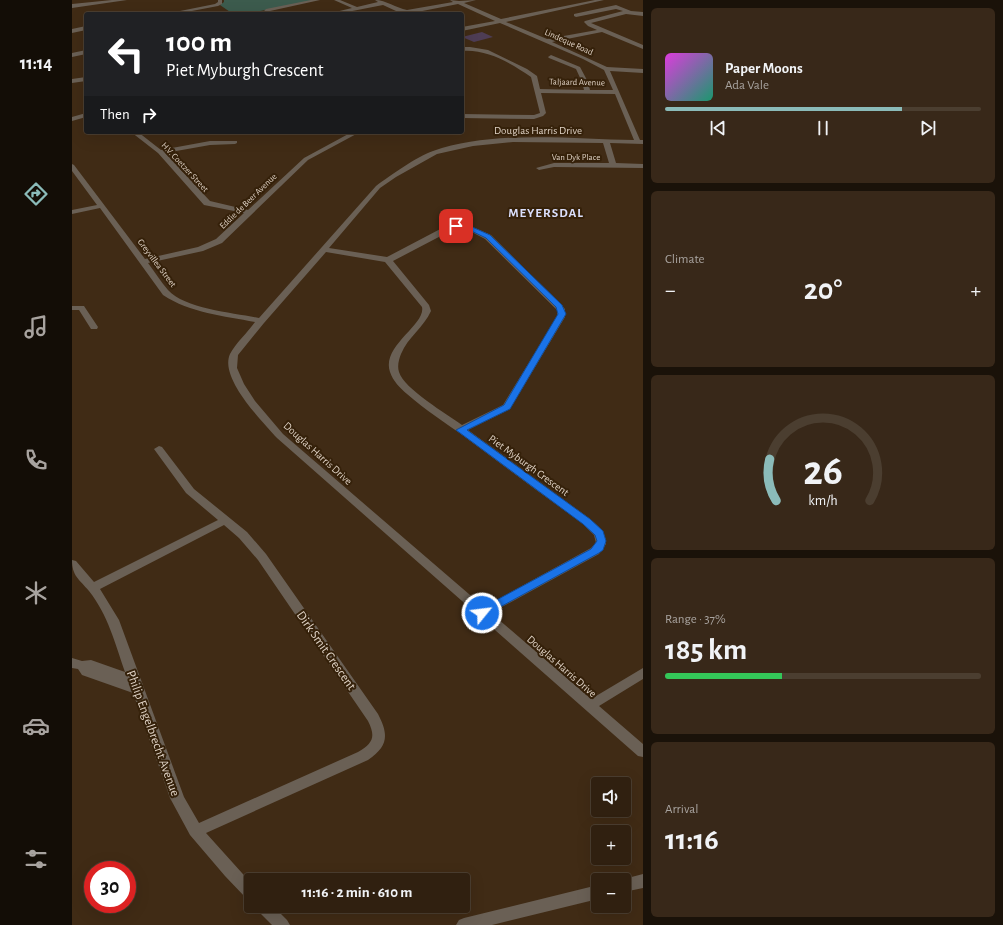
<!DOCTYPE html>
<html lang="en">
<head>
<meta charset="utf-8">
<style>
  :root { --surface:#302010; --page:#382819; --text:#f1f3f6; --muted:#a8a39f; --line:#4b3e30; --accent:#8bbbb9 }
  body { margin:0; font-family:"Alegreya Sans",sans-serif; background:var(--page); color:var(--text); height:100vh; display:flex; flex-direction:column; font-size:15px; white-space:nowrap }
  * { box-sizing:border-box; margin:0 }
  p { font-size:13px; color:var(--muted) }
  .icon { flex:none; width:22px; height:22px; fill:none; stroke:currentColor; stroke-width:2; stroke-linecap:round; stroke-linejoin:round }
  .map { position:relative; flex:1; overflow:hidden }
  .side { display:flex; flex-direction:column; gap:8px; padding:8px; background:#1a1209; width:360px }
  .side>* { flex:none }
  .top-card { position:absolute; left:12px; top:12px; width:380px; height:122px; border-radius:4px; box-shadow:0 4px 16px #0002,0 0 0 1px var(--line); background:#202124; color:#fff; overflow:hidden }
  .fabs { position:absolute; left:519px; top:777px; display:grid; gap:8px }
  .fabs a { display:grid; place-items:center; width:40px; height:40px; border-radius:4px; background:var(--surface); box-shadow:0 4px 16px #0002,0 0 0 1px var(--line); font-size:20px }
  .speed { position:absolute; left:12px; top:861px; display:flex; gap:8px; font-size:20px; font-weight:700; text-align:center }
  .speed>* { display:grid; place-content:center; width:52px; height:52px; border-radius:50%; background:var(--surface); box-shadow:0 4px 16px #0002,0 0 0 1px var(--line); line-height:1 }
  .speed .limit { border:6px solid #d22; background:#fff; color:#111 }
  .pin { position:absolute; display:grid; place-items:center; width:34px; height:34px; color:#fff; margin:-17px; border-radius:8px; box-shadow:0 2px 6px #0006 }
  .me { position:absolute; width:44px; margin:-22px; rotate:61deg; stroke-linejoin:round; filter:drop-shadow(0 0 3px #0008) }
  .turn { display:flex; align-items:center; gap:14px; height:84px; padding:0 16px; font-size:18px }
  .turn .icon { width:52px; height:52px; stroke-width:2.5 }
  .turn b { display:block; font-size:28px; line-height:34px }
  .then { display:flex; align-items:center; height:38px; padding:0 16px; background:#0003; gap:8px; font-size:15px }
  .big { font-size:30px; font-weight:700; line-height:1.1 }
  .side .tile { flex:1; display:flex; flex-direction:column; justify-content:center; gap:6px; min-width:0; padding:0 14px; border-radius:6px; background:var(--page) }
  .side .dial { align-items:center; gap:0 }
  .dial svg { height:104px; overflow:visible; fill:none; stroke:var(--line); stroke-width:7; stroke-linecap:round; text-anchor:middle }
  .dial text { fill:var(--text); stroke:none }
  .song { display:flex; align-items:center; gap:12px }
  .cover { width:48px; height:48px; border-radius:6px; background:linear-gradient(135deg,hsl(300 70% 55%),hsl(160 70% 35%)) }
  .played { height:4px; border-radius:2px; background:linear-gradient(90deg,var(--accent) 75%,var(--line) 75%) }
  .keys { display:flex; justify-content:space-around; direction:ltr }
  .heat { display:flex; justify-content:space-between; align-items:center; font-size:22px; direction:ltr }
  .charge { height:6px; border-radius:3px; background:linear-gradient(90deg,#34c759 37%,var(--line) 0) }
  .trip { position:absolute; left:172px; top:873px; width:226px; height:40px; border-radius:4px; background:var(--surface); box-shadow:0 4px 16px #0002,0 0 0 1px var(--line); font-weight:700; line-height:40px; text-align:center }
  main { display:flex; flex:1; min-height:0 }
  .tab-bar { display:flex; flex-direction:column; width:72px; justify-content:space-around; align-items:center; background:#130d06; color:var(--muted) }
  .tab-bar .icon { width:28px; height:28px }
  .tab-bar .current { color:var(--accent) }
  .tab-bar b { font-size:18px; color:var(--text) }
  .map>svg:first-child { display:block }
</style>
</head>
<body>
<main>
<nav class="tab-bar">
<b>11:14</b>
<svg class="icon current" aria-label="directions" viewBox="0 0 24 24"><path d="M12 3l9 9-9 9-9-9zM9 14v-3h6M13 9l2 2-2 2"/></svg>
<svg class="icon" aria-label="music" viewBox="0 0 24 24"><path d="M9 18V5l10-2v13"/><circle cx="6" cy="18" r="3"/><circle cx="16" cy="16" r="3"/></svg>
<svg class="icon" aria-label="phone" viewBox="0 0 24 24"><path d="M5 4h4l2 5-3 2q2 4 5 5l2-3 5 2v4C11 20 4 13 5 4z"/></svg>
<svg class="icon" aria-label="climate" viewBox="0 0 24 24"><path d="M12 3v18M4 7l16 10M4 17L20 7"/></svg>
<svg class="icon" aria-label="car" viewBox="0 0 24 24"><path d="M5 17H2v-5l4-1 3-4h7l3 4 3 1v5h-3M9 17h6M6 11h13"/><circle cx="7" cy="17" r="2"/><circle cx="17" cy="17" r="2"/></svg>
<svg class="icon" aria-label="filters" viewBox="0 0 24 24"><path d="M4 7h16M4 17h16"/><circle cx="9" cy="7" r="2"/><circle cx="15" cy="17" r="2"/></svg>
</nav>
<div class="map">
<svg width="571" height="925" viewBox="0 0 571 925">
  <rect width="100%" height="100%" fill="#402b15"/>
  <!-- green -->
  <path fill="#3c5b4d" d="M152,0H243L173,14H161L148,5L152,2Z"/>
  <!-- building -->
  <path fill="#4e3d55" d="M410,32L421,37L402,42L390,37Z"/>
  <g fill="none" stroke-linecap="round" stroke-linejoin="round">
    <!-- minor -->
    <g fill="#6a6055" fill-rule="evenodd">
      <path d="M40,0H55L0,8V4Z"/>
      <path d="M146,0H150V4L146,6L104,14H93L143,4L146,2Z"/>
      <path d="M239,0H248L198,11V14H192L191,12L194,9Z"/>
      <path d="M262,0H268L285,7L306,2L303,0C314,0 324,8 335,10L381,2L378,0L387,1L404,0L392,3L429,19L523,0H532L434,22L475,39L525,30L516,26L512,22L513,21L551,11L544,9L504,17L502,16V14L544,5L559,11L571,12V16L554,14L519,23L571,45V49L530,32L480,42L535,67L571,69V73L538,71L568,140H571V144L538,143L544,163L571,164V168L482,167L467,170L464,168L482,163H537L531,143L441,142L401,146L365,154L324,177L308,188L257,248L315,257L374,226L384,224L396,225L419,235L493,309V317L438,409L396,430L518,519C526,526 534,532 534,544L527,554L419,613L519,699L571,668V679L527,706L571,744V757L566,756L205,438C190,421 147,378 158,354C163,344 176,332 183,322C152,316 118,313 91,295L28,208L0,214V210L25,205L0,171V164L2,165L73,259L126,247L144,239L172,213L132,205L86,153L59,132H66L89,150L138,141H165V143L163,144L138,145L93,153L138,201L176,210L232,158L280,132H288L236,160L150,243L131,251L76,263C83,272 89,282 96,290C113,309 163,313 187,318L304,186C319,175 344,157 361,151C421,130 499,139 562,140L543,94L469,93L474,113L471,116L462,119L390,118V114L462,115L468,113L459,77C439,63 415,49 390,51V47H398L416,50L455,69L465,76L468,89L512,90L510,82L504,69L477,58L476,57L479,55L508,67L516,82L518,90H541L532,70L511,59L428,23L390,31V27L423,21L386,4L335,14L324,11L311,5L265,14H255L280,8ZM384,228L394,229L413,239L485,310V317L431,405L390,425C375,414 332,389 327,372C325,366 327,359 329,354C336,337 352,327 359,311L357,305L321,261ZM254,252L313,262L350,307C354,325 309,346 318,372C321,381 328,388 335,394C353,410 374,423 393,437C432,466 471,495 510,523L522,535L524,543L519,548L412,607L211,434L183,401L172,384L165,368L166,355L192,323Z"/>
      <path d="M14,26V30L0,33V29Z"/>
      <path d="M14,50V54L0,57V53Z"/>
      <path d="M14,77V81L0,83V79Z"/>
      <path d="M14,113V117L0,121V117Z"/>
      <path d="M0,306H12L26,327L25,329H19L7,310H0Z"/>
      <path d="M87,446L90,447L122,489L175,532L194,554L306,714C317,735 316,746 296,760L134,833L179,883V900L174,898L153,876L118,835L98,798L61,693L10,675L6,669L0,668V658L10,661L19,660L53,672C43,643 36,615 17,591C7,579 0,576 0,560L4,561L22,582L146,520L114,493L82,449ZM152,525L167,538L186,560L296,721C304,737 301,743 286,752L127,823L112,797L47,620L28,589Z"/>
      <path d="M571,874V888L552,892V880H548Z"/>
      <path d="M526,885V899L420,925H384L387,920L392,918Z"/>
      <path d="M184,906H201L215,920L218,925H200L186,911Z"/>
    </g>
  </g>
  <!-- route -->
  <path fill="#1a73e8" stroke="#114b97" d="M384,224L398,226L418,235L490,305L494,314L438,409L395,430L518,519L531,531L534,541L531,550L527,553L410,617L406,616L405,613L406,610L519,549L525,541L523,535L511,524L384,430L432,405L486,314L484,307L414,238L395,229L382,227L381,226Z"/>
  <g text-anchor="middle" stroke-width="4" stroke-linejoin="round" paint-order="stroke">
    <!-- far-street labels -->
    <g font-size="9" fill="#dfd2c5" stroke="#35210a">
      <text transform="translate(497 42) rotate(24)" y="3">Lindeque Road</text>
      <text transform="translate(505 82) rotate(1)" y="3">Taljaard Avenue</text>
      <text x="504" y="160">Van Dyk Place</text>
      <text transform="translate(113 167) rotate(47)" y="3">H.V. Coetzer Street</text>
      <text transform="translate(176 201) rotate(-44)" y="3">Eddie de Beer Avenue</text>
      <text transform="translate(85 263) rotate(53)" y="3">Greyvillea Street</text>
    </g>
    <!-- street labels -->
    <g font-size="11" fill="#dfd2c5" stroke="#35210a">
      <text x="466" y="134">Douglas Harris Drive</text>
      <text transform="translate(246 453) rotate(42)" y="4">Douglas Harris Drive</text>
      <text transform="translate(457 465) rotate(36)" y="4">Piet Myburgh Crescent</text>
      <text transform="translate(490 666) rotate(41)" y="4">Douglas Harris Drive</text>
    </g>
    <!-- far-district labels -->
    <g font-size="13" font-weight="bold" letter-spacing="1" fill="#dbdffc" stroke="#35210a">
      <text x="474" y="217">MEYERSDAL</text>
    </g>
    <!-- near-street labels -->
    <g font-size="13" fill="#dfd2c5" stroke="#35210a">
      <text transform="translate(255 650) rotate(55)" y="5">Dirk Smit Crescent</text>
      <text transform="translate(82 733) rotate(70)" y="5">Philip Engelbrecht Avenue</text>
    </g>
  </g>
</svg>
<div class="fabs">
<a><svg class="icon" aria-label="sound" viewBox="0 0 24 24"><path d="M4 9h4l5-4v14l-5-4H4zM17 9q2 3 0 6"/></svg></a>
<a>+</a>
<a>−</a>
</div>
<div class="speed"><div class="limit">30</div></div>
<div class="pin" style="left:384px;top:226px;background:#d93025"><svg class="icon" aria-label="arrive" viewBox="0 0 24 24"><path d="M6 21V4h12l-3 4 3 4H6"/></svg></div>
<svg class="me" style="left:410px;top:613px" viewBox="-20 -20 40 40"><circle r="17" fill="#1a73e8" stroke="#fff" stroke-width="3"/><path d="M0-11L8 9 0 5-8 9z" fill="#fff"/></svg>
<div class="trip">11:16 · 2 min · 610 m</div>
<div class="top-card">
<div class="turn"><svg class="icon" aria-label="left" viewBox="0 0 24 24"><path d="M17 20v-9H6M10 6l-5 5 5 5"/></svg><div><b>100 m</b>Piet Myburgh Crescent</div></div>
<div class="then">Then<svg class="icon" aria-label="right" viewBox="0 0 24 24"><path d="M7 20v-9h11M14 6l5 5-5 5"/></svg></div>
</div>
</div>
<section class="side">
<div class="tile">
<div class="song"><i class="cover"></i><div><b>Paper Moons</b><p>Ada Vale</p></div></div>
<div class="played"></div>
<div class="keys"><svg class="icon" aria-label="previous" viewBox="0 0 24 24"><path d="M18 5L8 12l10 7zM5 5v14"/></svg><svg class="icon" aria-label="pause" viewBox="0 0 24 24"><path d="M8 5v14M16 5v14"/></svg><svg class="icon" aria-label="next" viewBox="0 0 24 24"><path d="M6 5l10 7-10 7zM19 5v14"/></svg></div>
</div>
<div class="tile"><p>Climate</p>
<div class="heat"><a>−</a><b class="big">20°</b><a>+</a></div>
</div>
<div class="tile dial"><svg viewBox="0 0 100 80">
<path d="M14 69A42 42 0 1 1 86 69"/>
<path d="M14 69A42 42 0 0 1 9 37" stroke="#8bbbb9"/>
<text x="50" y="56" font-size="32" font-weight="700">26</text>
<text x="50" y="72" font-size="11">km/h</text>
</svg></div>
<div class="tile"><p>Range · 37%</p><b class="big">185 km</b><div class="charge"></div></div>
<div class="tile"><p>Arrival</p><b class="big">11:16</b></div>
</section>
</main>
</body>
</html>
